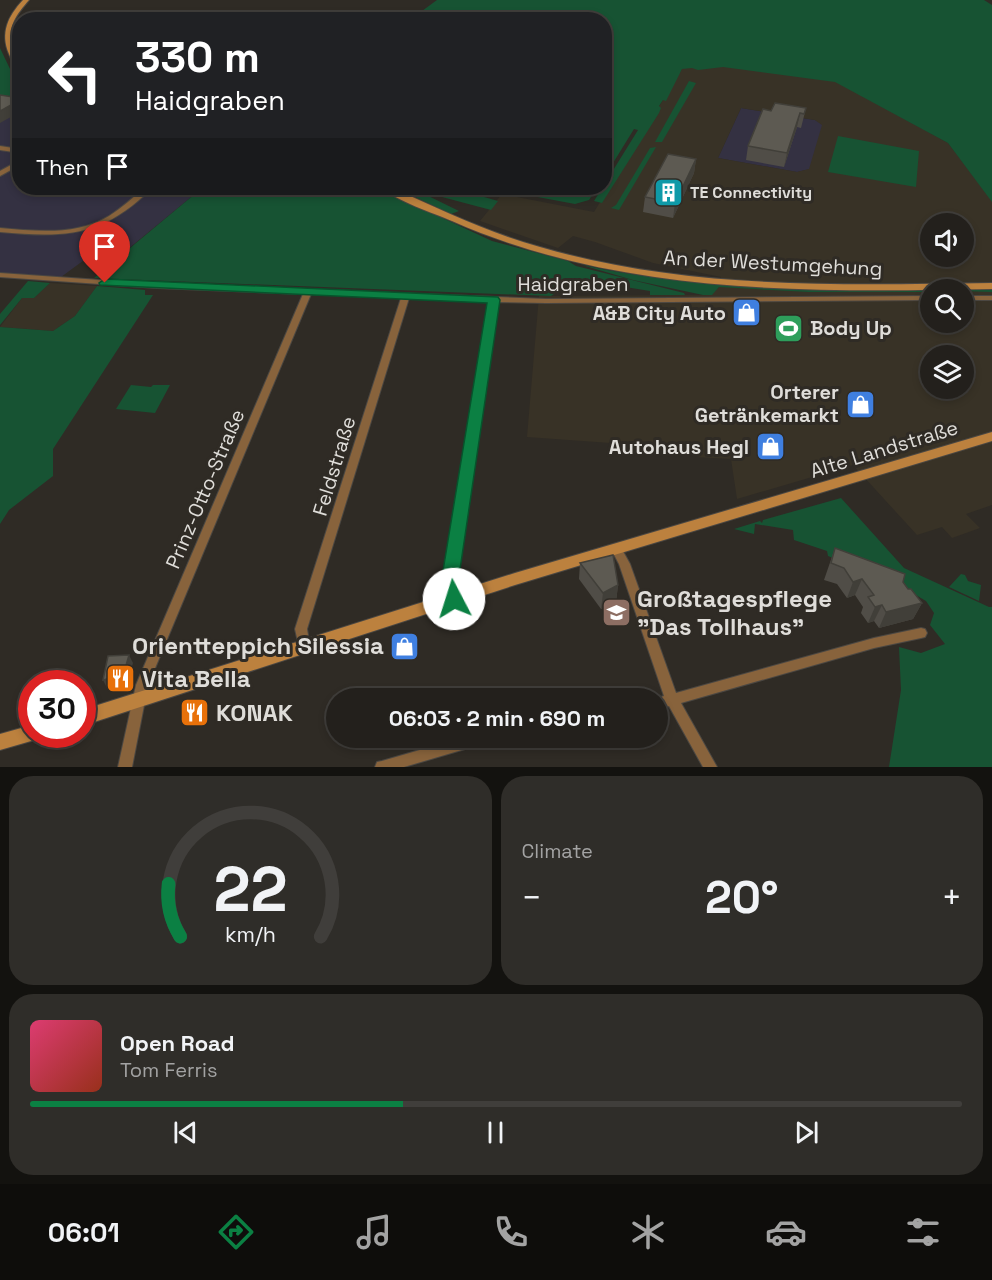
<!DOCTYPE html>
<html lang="en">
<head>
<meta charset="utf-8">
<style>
  :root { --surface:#23201c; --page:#2f2d29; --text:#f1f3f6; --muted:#a3a3a3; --line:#403e3b; --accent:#0b8043 }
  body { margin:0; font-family:"Space Grotesk",sans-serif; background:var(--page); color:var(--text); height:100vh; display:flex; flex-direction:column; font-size:22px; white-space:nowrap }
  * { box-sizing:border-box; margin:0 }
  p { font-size:20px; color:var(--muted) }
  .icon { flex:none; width:33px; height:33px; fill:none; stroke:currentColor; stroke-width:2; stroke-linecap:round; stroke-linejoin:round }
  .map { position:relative; height:767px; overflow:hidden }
  .drawer { display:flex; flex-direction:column; gap:9px; padding:9px; background:#13120f; flex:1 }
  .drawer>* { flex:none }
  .guide { position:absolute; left:12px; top:12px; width:600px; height:183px; border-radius:24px; box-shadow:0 3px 9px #0003,0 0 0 2px var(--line); background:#202124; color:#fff; overflow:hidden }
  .tools { position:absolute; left:920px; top:213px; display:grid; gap:12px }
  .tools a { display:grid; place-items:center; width:54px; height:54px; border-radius:50%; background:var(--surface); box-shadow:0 3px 9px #0003,0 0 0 2px var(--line); font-size:30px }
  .speed { position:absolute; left:18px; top:670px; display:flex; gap:12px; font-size:30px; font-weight:700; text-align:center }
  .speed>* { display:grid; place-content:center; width:78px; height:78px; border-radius:50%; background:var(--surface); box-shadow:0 3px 9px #0003,0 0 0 2px var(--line); line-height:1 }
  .speed .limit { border:9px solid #d22; background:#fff; color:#111 }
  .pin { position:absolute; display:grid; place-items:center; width:51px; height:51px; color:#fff; margin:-62px -26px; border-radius:50% 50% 50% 0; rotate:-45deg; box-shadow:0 0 6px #0007 }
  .pin .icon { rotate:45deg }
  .me { position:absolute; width:66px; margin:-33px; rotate:355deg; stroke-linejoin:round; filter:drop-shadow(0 0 4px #0008) }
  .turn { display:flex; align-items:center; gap:21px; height:126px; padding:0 24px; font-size:27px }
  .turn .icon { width:78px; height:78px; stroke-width:2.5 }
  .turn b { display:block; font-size:42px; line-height:51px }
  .then { display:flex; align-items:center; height:57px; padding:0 24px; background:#0003; gap:12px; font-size:22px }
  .big { font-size:45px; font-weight:600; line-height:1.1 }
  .drawer .widget { flex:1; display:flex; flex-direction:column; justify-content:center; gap:9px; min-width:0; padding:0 21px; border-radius:24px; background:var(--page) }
  .drawer .dial { align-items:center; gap:0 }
  .dial svg { height:156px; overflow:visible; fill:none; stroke:var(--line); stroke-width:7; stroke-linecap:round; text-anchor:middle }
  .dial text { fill:var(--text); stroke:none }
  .song { display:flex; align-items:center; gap:18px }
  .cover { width:72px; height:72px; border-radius:9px; background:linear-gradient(135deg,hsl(340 70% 55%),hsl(10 70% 35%)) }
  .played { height:6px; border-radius:3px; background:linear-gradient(90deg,var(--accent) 40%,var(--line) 40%) }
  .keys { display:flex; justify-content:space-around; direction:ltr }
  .heat { display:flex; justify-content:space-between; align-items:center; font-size:33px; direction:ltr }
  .drawer .tiles { flex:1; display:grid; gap:9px; grid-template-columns:1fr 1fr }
  .widget:last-child { grid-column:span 2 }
  .trip { position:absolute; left:326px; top:688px; width:342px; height:60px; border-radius:30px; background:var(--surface); box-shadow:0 3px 9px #0003,0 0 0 2px var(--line); font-weight:600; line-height:60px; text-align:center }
  .tab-bar { display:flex; height:96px; justify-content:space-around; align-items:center; background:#0e0d0b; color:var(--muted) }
  .tab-bar .icon { width:42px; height:42px }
  .tab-bar .on { color:var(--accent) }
  .tab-bar b { font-size:27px; color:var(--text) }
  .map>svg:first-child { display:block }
</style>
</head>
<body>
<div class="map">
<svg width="992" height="767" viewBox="0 0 992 767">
  <rect width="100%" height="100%" fill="#2f2b25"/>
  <!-- commercial -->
  <g fill="#343142">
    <path d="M0,100L19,104L20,188H202L128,249L106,244L61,277L0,273Z"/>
    <path d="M741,108L815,120L823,125L810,169L797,172L718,158Z"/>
  </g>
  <!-- built -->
  <g fill="#383226" fill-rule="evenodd">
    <path d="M687,61L836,81L948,143L992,200V505L966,514L980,528L952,538L942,527L917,535L853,465L737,499L731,459L695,457L694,449L527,437L539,296L711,295L719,287L721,277L653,263L595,242L573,236L558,248L480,221L502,194L594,212ZM741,108L815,120L822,125L809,169L797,172L718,158ZM930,224H963V256H930ZM930,290H963V322H930ZM930,356H963V388H930Z"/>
    <path d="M50,283L97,286L75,316L53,331L0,327L22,298H34Z"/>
  </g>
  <!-- green -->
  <g fill="#175333">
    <path d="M437,0H984L992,5V202L948,143L835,82L723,67L698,70L692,68L682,69L666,101L663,100L659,106L661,108L659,113L602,203L594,201L638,130L634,129L605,176L604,20L411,19Z"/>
    <path d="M0,48L11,71L19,77V104L0,100Z"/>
    <path d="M689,81L696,83L662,142H655Z"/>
    <path d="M838,136L919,151L916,187L828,172Z"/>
    <path d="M656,147L619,210L611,208L616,205L650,148Z"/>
    <path d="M202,188H378L492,241L568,261L576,266L684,293L685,295H650V291L619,286H592L588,281L575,280L551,296L94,278Z"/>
    <path d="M396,188H412L459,211L451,214Z"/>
    <path d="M416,188H453L498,201L491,210L427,193Z"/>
    <path d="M489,188H597L589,200L575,204Z"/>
    <path d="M582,265C717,294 855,289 992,289V292L930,290V292H809L719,287L712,295H703L633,280Z"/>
    <path d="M28,281L50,283L34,298H22L0,325V314Z"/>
    <path d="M97,286L145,290V295H153L53,449V476L9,510L0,524V327L53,331L75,316Z"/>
    <path d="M131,385L151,387L153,385H170L155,413L116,409Z"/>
    <path d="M841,498L904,568L989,607H992V767H889L901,690L899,647L921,653L945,644L930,625L934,613L926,601L897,584L828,556L827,551L794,540L793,530L755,524L754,534L734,529L760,521L762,523L763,520Z"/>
    <path d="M961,574L965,575L968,581L981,585L979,601L949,587Z"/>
  </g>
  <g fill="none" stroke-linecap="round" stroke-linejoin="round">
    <defs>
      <g id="street">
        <path d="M0,146L20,149V153L0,150Z"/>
        <path d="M20,160V165L0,176V171Z"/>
        <path d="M145,188H152C103,237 65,238 0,232V228C37,231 76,236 109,216C122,208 133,197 145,188Z"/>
        <path d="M0,273L157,284L546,299L930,296V300L546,303L498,302L456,583L460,599L458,602L454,604L450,602L444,583L490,301L409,298L307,629L310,647L308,651L304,652L300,651L295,629L401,298L311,294L148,685L132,767H118L136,685L303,294L157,288L0,277Z"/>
        <rect x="963" y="296" width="29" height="4"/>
        <path d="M616,545L620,546L630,564L676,693L874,638L921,628L925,629L927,633L925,637L921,638L874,648L681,703L717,767H703L669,706L657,710V699H655L664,696L619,564L611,549L612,546Z"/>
        <path d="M461,738H489L487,742L482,744L404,767H375L377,762L382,761Z"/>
      </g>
      <g id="secondary">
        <path d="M23,0H29C17,14 6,27 13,47C16,56 20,61 20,70C15,66 11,60 9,54C0,33 8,16 23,0Z"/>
        <path d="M382,188H393C441,210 489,233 540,247C687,290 841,285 992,283V289C811,292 622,296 452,221C433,213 397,201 382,188Z"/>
        <path d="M992,432V441L515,585L82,726V710L515,573Z"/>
        <path d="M32,725V735H40L38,739L0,750V734Z"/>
      </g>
    </defs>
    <!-- street casing -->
    <use href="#street" stroke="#4b4742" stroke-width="2"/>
    <!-- secondary casing -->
    <use href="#secondary" stroke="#4b4742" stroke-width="2"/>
    <!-- street -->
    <use href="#street" fill="#88633c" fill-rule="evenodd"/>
    <!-- secondary -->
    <use href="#secondary" fill="#bc813e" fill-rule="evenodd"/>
  </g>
  <!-- wall -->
  <g fill="#504d47">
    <path d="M806,108L801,128L797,127L784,167L746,160L748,146Z"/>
    <path d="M696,159L694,173L673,218L643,212L645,197Z"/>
    <path d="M835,548L903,582L908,589L922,603L913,619L879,628L874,621L868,623L861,613L863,607L855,595L847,598L837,584L824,580Z"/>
    <path d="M580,563L618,585L616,602L601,609L579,579Z"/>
  </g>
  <!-- shaded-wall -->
  <g fill="#413f39">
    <path d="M20,100V112L0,123V111Z"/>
    <path d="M800,113L797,127L784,167L787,153Z"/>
    <path d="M696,159L694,173L673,218L675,203Z"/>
    <path d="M862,579L855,595L847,598L853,582Z"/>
    <path d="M618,585L616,602L601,609L603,593Z"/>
    <path d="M922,603L913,619L879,628L886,612Z"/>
    <path d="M882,605L874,621L868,623L875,607Z"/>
    <path d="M129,655L133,663L129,677L119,685L107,688L103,680Z"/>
  </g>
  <!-- building -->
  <g fill="#5d5a52" stroke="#413f39" stroke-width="1.5">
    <path d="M0,95L20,98V100L0,111Z"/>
    <path d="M775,103L806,108L804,114L800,113L787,153L748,146L763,109L771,111Z"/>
    <path d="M668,154L696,159L675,203L645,197Z"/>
    <path d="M835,548L905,574L903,582L908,589H911L922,603L886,612L882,605L875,607L868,597L874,595L862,579L853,582L844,568L831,563Z"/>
    <path d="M613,555L618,585L603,593L580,563Z"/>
    <path d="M129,655L125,669L115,677L103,680L108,656Z"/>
  </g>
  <!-- route -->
  <path fill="#0b8043" stroke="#07532c" stroke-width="1.5" d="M105,279L498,297L500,300L458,583L463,599L460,604L454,606L448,604L441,583L487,303L100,285L99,283Z"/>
  <!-- icons -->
  <defs>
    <symbol id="building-square" viewBox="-11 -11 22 22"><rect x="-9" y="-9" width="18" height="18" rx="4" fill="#0f9aa8" stroke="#2f2b25"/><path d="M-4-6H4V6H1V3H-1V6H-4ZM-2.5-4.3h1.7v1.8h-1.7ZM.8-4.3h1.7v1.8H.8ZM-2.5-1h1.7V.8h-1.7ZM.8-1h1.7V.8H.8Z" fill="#fff"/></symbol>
    <symbol id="shop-square" viewBox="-11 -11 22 22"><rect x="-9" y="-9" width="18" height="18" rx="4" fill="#3f7fe0" stroke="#2f2b25"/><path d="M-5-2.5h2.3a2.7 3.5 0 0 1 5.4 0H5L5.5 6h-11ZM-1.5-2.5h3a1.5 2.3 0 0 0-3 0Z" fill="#fff"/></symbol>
    <symbol id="stadium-square" viewBox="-11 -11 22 22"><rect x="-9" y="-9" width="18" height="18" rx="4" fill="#2e9e5b" stroke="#2f2b25"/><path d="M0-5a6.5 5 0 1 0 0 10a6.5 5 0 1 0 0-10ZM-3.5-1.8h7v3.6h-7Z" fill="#fff"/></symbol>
    <symbol id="school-square" viewBox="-11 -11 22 22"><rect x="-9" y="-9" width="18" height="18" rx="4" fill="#8d6e63" stroke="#2f2b25"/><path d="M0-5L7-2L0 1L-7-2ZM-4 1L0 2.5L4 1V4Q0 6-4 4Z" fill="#fff"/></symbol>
    <symbol id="restaurant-square" viewBox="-11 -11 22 22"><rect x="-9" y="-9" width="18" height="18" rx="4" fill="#e8710a" stroke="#2f2b25"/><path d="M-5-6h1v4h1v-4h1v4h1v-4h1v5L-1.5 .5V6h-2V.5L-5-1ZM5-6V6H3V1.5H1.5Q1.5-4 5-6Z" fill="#fff"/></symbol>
  </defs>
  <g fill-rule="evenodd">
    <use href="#building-square" x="652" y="176" width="33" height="33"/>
    <use href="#shop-square" x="730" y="296" width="33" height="33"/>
    <use href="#stadium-square" x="772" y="312" width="33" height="33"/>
    <use href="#shop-square" x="844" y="388" width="33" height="33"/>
    <use href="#shop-square" x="754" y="430" width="33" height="33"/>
    <use href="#school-square" x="600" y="596" width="33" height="33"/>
    <use href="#shop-square" x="388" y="630" width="33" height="33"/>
    <use href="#restaurant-square" x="104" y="662" width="33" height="33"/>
    <use href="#restaurant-square" x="178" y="696" width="33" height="33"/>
  </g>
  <g text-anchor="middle" stroke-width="6" stroke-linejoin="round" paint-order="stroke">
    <!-- far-poi labels -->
    <g font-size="16" font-weight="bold" fill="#dfddd9" stroke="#2f2b25" text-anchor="start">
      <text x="690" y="198">TE Connectivity</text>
    </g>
    <!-- street labels -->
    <g font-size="20" fill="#dfddd9" stroke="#2f2b25">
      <text transform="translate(773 263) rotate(3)" y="7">An der Westumgehung</text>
      <text x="573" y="291">Haidgraben</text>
      <text transform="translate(884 449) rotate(-17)" y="7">Alte Landstraße</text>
      <text transform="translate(334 466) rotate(-73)" y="7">Feldstraße</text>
      <text transform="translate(205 489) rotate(-67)" y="7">Prinz-Otto-Straße</text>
    </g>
    <!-- poi labels -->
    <g font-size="20" font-weight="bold" fill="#dfddd9" stroke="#2f2b25" text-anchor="end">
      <text x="726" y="320">A&amp;B City Auto</text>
      <text x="810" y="335" text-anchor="start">Body Up</text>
      <text x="839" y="399">Orterer<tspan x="839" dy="23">Getränkemarkt</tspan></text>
      <text x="749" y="454">Autohaus Hegl</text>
    </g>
    <!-- near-poi labels -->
    <g font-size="24" font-weight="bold" fill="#dfddd9" stroke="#2f2b25" text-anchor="start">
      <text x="637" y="607">Großtagespflege<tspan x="637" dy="28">"Das Tollhaus"</tspan></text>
      <text x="384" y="654" text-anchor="end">Orientteppich Silessia</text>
      <text x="142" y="687">Vita Bella</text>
      <text x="216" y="721">KONAK</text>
    </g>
  </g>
</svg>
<div class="tools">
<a><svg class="icon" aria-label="sound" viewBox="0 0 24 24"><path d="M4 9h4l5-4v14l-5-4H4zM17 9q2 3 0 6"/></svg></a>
<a><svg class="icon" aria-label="search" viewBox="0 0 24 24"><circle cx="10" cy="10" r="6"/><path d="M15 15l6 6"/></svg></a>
<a><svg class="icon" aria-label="layers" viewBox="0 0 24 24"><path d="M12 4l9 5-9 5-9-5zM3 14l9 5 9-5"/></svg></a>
</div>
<div class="speed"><div class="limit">30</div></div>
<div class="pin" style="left:105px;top:283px;background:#d93025"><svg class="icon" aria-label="arrive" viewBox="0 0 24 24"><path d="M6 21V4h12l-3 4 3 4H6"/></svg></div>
<svg class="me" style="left:454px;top:599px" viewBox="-20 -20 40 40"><circle r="19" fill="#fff"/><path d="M0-13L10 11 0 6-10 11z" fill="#0b8043"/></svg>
<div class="trip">06:03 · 2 min · 690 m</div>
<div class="guide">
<div class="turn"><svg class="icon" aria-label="left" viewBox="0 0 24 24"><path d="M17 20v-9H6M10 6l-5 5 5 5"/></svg><div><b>330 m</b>Haidgraben</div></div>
<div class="then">Then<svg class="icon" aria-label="arrive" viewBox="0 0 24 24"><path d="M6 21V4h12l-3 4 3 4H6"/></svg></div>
</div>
</div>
<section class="drawer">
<div class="tiles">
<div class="widget dial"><svg viewBox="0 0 100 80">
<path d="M14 69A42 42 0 1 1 86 69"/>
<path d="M14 69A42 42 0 0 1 8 42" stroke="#0b8043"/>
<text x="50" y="56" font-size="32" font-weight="700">22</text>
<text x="50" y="72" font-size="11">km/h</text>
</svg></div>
<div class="widget"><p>Climate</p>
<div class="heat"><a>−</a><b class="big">20°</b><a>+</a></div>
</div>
<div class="widget">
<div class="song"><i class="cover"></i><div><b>Open Road</b><p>Tom Ferris</p></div></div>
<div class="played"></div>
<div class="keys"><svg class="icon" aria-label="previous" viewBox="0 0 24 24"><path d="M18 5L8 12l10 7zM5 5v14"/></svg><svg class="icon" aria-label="pause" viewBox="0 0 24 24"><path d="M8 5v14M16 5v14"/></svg><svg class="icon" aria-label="next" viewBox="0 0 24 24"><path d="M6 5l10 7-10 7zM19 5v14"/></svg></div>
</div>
</div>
</section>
<nav class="tab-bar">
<b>06:01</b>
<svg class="icon on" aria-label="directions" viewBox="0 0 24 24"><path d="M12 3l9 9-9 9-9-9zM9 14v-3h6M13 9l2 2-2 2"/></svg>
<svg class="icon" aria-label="music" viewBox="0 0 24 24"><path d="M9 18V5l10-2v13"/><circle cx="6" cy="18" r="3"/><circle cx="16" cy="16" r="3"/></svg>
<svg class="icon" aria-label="phone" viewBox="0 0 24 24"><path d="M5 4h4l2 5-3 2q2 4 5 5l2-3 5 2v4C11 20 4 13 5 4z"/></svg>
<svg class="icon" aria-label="climate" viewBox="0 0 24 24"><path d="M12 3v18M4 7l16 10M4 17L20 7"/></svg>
<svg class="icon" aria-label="car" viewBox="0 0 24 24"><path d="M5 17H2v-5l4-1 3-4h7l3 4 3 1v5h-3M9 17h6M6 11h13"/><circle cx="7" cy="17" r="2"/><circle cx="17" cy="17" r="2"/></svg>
<svg class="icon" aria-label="filters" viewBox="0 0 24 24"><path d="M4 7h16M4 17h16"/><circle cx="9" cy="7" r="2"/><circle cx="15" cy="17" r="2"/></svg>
</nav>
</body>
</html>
